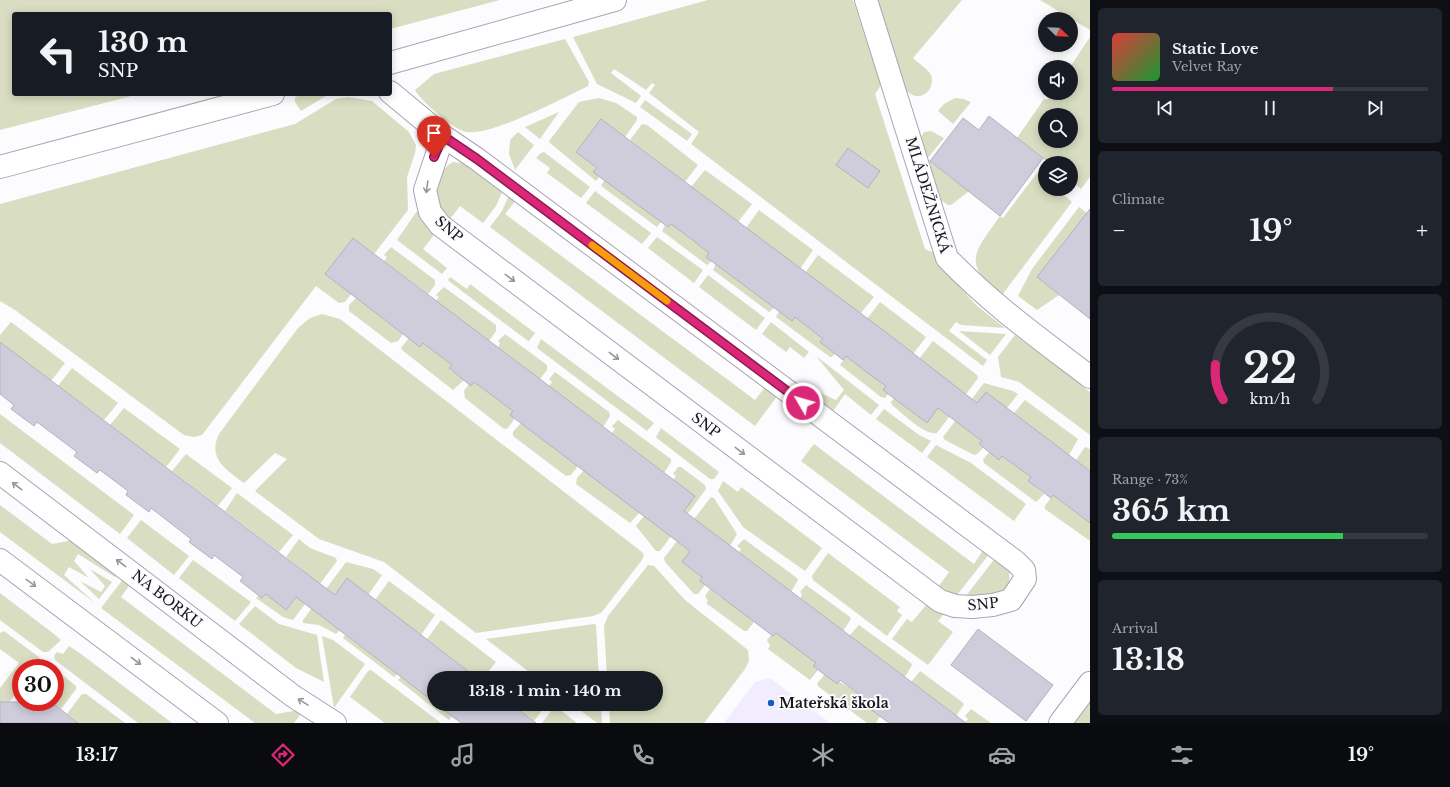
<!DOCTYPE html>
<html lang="en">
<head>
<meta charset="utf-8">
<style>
  :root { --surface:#171b24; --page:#20242c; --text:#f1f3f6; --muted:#9ea1a6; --line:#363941; --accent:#db2777 }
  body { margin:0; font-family:"Libre Baskerville",serif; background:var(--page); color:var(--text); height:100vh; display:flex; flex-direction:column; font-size:15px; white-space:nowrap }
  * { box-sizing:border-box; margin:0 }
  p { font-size:13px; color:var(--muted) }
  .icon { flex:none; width:22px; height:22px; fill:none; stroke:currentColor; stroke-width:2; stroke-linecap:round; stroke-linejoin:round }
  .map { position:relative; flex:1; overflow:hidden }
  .side { display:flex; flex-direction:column; gap:8px; padding:8px; background:#0d0f14; width:360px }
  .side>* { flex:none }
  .banner { position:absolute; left:12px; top:12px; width:380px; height:84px; border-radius:4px; box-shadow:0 2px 10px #0003; background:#171b24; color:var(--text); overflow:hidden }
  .needle { width:26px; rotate:113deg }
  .fabs { position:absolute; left:1038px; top:12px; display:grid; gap:8px }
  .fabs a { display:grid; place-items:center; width:40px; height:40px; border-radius:50%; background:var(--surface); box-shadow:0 2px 10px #0003; font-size:20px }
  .speed { position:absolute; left:12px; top:659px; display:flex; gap:8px; font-size:20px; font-weight:700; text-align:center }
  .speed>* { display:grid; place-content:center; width:52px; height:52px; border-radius:50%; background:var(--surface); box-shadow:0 2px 10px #0003; line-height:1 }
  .speed .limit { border:6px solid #d22; background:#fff; color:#111 }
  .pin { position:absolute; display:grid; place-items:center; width:34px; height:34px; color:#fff; margin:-41px -17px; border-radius:50% 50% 50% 0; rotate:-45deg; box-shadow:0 0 4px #0007 }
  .pin .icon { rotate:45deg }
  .me { position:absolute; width:44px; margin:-22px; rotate:308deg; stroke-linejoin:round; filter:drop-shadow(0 0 3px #0008) }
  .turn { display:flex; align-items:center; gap:14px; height:84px; padding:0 20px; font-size:18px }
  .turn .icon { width:52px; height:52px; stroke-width:2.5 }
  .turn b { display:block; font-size:28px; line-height:34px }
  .big { font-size:30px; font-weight:700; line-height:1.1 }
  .side .widget { flex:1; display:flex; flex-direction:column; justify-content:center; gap:6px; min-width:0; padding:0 14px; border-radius:6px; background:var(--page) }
  .side .dial { align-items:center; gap:0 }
  .dial svg { height:104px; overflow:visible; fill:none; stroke:var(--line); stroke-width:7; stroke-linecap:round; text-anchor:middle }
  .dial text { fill:var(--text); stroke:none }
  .song { display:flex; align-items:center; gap:12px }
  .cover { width:48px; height:48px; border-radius:6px; background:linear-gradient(135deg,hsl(0 70% 55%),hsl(130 70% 35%)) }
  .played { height:4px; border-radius:2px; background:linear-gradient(90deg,var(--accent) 70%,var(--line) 70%) }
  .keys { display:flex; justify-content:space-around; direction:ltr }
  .heat { display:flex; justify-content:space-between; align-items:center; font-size:22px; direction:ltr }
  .charge { height:6px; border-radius:3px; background:linear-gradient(90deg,#34c759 73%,var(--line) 0) }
  .trip { position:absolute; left:427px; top:671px; width:236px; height:40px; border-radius:20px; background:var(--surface); box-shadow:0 2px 10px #0003; font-weight:700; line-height:40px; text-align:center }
  .tabs { display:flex; height:64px; justify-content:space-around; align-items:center; background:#090b0e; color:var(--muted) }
  .tabs .icon { width:28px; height:28px }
  .tabs .selected { color:var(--accent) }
  .tabs b { font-size:18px; color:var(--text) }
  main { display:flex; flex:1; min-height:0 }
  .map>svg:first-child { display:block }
</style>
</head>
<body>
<main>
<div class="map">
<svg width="1090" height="723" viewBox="0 0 1090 723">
  <rect width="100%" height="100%" fill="#fcfbfe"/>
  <!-- built -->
  <path fill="#f1edff" d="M770,678L830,723H724L755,682Z"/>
  <!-- green -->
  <g fill="#d9ddc1" fill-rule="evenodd">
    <path d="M0,0H500L390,29V14H14V94H139L0,130Z"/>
    <path d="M708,0H853L881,85L875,94L925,249L936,254L947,273L976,305L1005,328L961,325L956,322L949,331L987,360L983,366L691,144L699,132L649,93L655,85L652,83L646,90L614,69L611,73L641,96L636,103L597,84L573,37Z"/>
    <path d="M875,0H962L913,58C918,63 928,69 931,75C937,90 916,109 902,84Z"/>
    <path d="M1040,0H1090V30Z"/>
    <path d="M1090,37V177L1081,189L1071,181V163H1049L1017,138L1044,99L1047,100L1052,93H1071L1070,67ZM1045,115H1071V141H1045Z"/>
    <path d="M565,39L589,82L588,86C565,97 485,140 463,131C450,126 422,102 415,90L434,74Z"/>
    <path d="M300,94H329L301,111L295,102V98Z"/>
    <path d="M348,97L372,101L409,132L416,145L415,153L407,177L408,210L374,254L353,238L325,274L351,294L345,302L339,303L316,286L202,435L194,437L184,435L15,310L0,301V204L295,124L336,99Z"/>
    <path d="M599,98L616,103L637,117V120L625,137L601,119L576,152L597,168L594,171L600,176L596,181L550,143L549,141L579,102Z"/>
    <path d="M955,98L963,99L971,102L953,124L938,111L944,104Z"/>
    <path d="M645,100L692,134L687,141L640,107Z"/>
    <path d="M559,112L540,139L525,127Z"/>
    <path d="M642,124L647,125L698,165L685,182L630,140Z"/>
    <path d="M931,131L944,138L927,159L969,191L951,205H948L939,199L920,139L924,132Z"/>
    <path d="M518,132L534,145L515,170L509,154L510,140Z"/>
    <path d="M544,152L590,187L581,198L547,173L550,168L536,158L541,153Z"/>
    <path d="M453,162L467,164L503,190L496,206L483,223L460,206L450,219C429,204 432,175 453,162Z"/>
    <path d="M705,170L752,204L738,222L691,187Z"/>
    <path d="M1037,173L1045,180V189H1057L1072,202L1002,295C961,263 974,253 1000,216L1003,218Z"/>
    <path d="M605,179L661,222L657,227L601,186Z"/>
    <path d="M595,191L651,233L642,244L586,203Z"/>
    <path d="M509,195L516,200L505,214L755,400L766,386L778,395L755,426L490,227L502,211Z"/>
    <path d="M1079,207L1087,213L1038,277L1059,295L1037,310L1018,296L1032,269Z"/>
    <path d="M759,210L813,250L800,269L746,228Z"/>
    <path d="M417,211L434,235L423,249L447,268L442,274L397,240Z"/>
    <path d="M671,223L709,253L712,261L707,265L662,231L665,225L668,227Z"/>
    <path d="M657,237L703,270L694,283L648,248Z"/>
    <path d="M391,247L435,280V285L428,294L384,261L387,257L384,255Z"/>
    <path d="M818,255L874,297L860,314L805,273Z"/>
    <path d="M716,263L774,308L769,312L713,270Z"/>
    <path d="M708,275L765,318L756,330L699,287Z"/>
    <path d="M450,277L467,289L470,284L535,333L529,341H528L450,282L448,280Z"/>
    <path d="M444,287L496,325V331L489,341L436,301L439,297L436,295Z"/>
    <path d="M356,298L403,334L398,341L391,343L349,311V305Z"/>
    <path d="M880,302L926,337L913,354L867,319Z"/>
    <path d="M779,311L795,317L823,339L821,342L835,353L832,357H830L776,317Z"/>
    <path d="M322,314L340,319L642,552L644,555L642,560L601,613L593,616L476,633L384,562L319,539L255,491L287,459L275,453L244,483C227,470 207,459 219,434L298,328L310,318Z"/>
    <path d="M11,322L65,363L51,381L0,342V335Z"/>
    <path d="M771,322L809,352L804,358L790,347L786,352L762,334Z"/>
    <path d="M959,331L1006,334L990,355Z"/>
    <path d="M505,334L547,365V370L540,379L498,347L500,343L498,341Z"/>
    <path d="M1015,335L1090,392V435L1019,382L1001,377L998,357Z"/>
    <path d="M409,338L420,347L423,343L452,365L449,369L464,380L453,390L402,350L401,348Z"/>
    <path d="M541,339L654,423L647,431L537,348Z"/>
    <path d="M933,341L977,375L978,378L937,433C925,436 901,412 892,405L891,402L894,398L927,423L919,359Z"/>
    <path d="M816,356L879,405L871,415L845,394L833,411L795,382L836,400L844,390Z"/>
    <path d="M846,356L886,386L883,390L888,394L885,398L881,397L840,365Z"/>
    <path d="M72,368L118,403L104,420L58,386Z"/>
    <path d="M555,372L609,412L610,416L603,427L549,386L552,382L549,379Z"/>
    <path d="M474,382L513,411L515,418L508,428L504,429L465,398L464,391L469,384L472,385Z"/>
    <path d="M984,383L1013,391L1018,394L1007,408L986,392L960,424L982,441L979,445L983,448L977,454L974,455L945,440L943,437Z"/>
    <path d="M1025,400L1078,439L1069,455L1014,413Z"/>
    <path d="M124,408L180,449L166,467L110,425Z"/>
    <path d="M884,409L919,435L931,441L922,453L876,419Z"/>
    <path d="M0,414L134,515L120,534L0,443Z"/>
    <path d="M618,420L671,459V462L664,473L612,433L615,429L612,426Z"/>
    <path d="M521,423L578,466L571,475L566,476L513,436V432Z"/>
    <path d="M661,428L719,472L714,479H710L658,439L656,437Z"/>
    <path d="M814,444L974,564L984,549L990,553L957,595L947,591L939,586L949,572L801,461Z"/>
    <path d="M936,445L971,463L1026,504L1014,521L927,457Z"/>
    <path d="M1085,447L1090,449V471L1076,460Z"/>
    <path d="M989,452L999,460L1002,456L1031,477L1028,481L1044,494L1036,502L984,463L983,460Z"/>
    <path d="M186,454L232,488L218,506L172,471Z"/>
    <path d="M678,467H681L705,485L706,489L660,551H656L636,526L673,480L676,476L673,474Z"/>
    <path d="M584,470L640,512L630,523L576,484L577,478Z"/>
    <path d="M723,481L738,492L741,487L822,548L805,571L743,527L718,491Z"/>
    <path d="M237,493L293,535L279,552L225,511Z"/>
    <path d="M1053,495L1090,523V541L1045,509V506Z"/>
    <path d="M711,497L714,498L737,534L730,546L706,528L682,562L702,577L700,581L705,585L698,594H694L665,562L664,558Z"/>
    <path d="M0,505L52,544L73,540L117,574L115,577L78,554L74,561L89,578L69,567L64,575L95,603L0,532Z"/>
    <path d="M141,520L189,556L174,575L127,538Z"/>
    <path d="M299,539L310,548L336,558L337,561L293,620L283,617L256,598L259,595L263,598L266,594L286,610L311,577L286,557Z"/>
    <path d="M744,539L797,578L798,580L791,592L739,552L741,549L737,546Z"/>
    <path d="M828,553L900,607L897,611L902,615L887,636L813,580L812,576Z"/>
    <path d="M996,557L1009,570C1011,583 1007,588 998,597L966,596Z"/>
    <path d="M193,560L251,602L235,621L179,578Z"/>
    <path d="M346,562L373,569L382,575L368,595L347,579L320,615L340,630L336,634L319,625L303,623V620Z"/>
    <path d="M648,565L654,566L685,600L748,650L749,661L745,669L704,723H610L609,704H656V678H607L604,626L608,616Z"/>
    <path d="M90,569L112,582L99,599L80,581L101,592L105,586Z"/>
    <path d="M124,578L131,583L121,597L276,714L300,710V715L294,723H255L101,608Z"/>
    <path d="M389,581L435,615L421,635L375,600Z"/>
    <path d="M806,585L850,617L851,619L843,631L800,599L802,594L800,592Z"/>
    <path d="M710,589L721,598L724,594L753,615L750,619L754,622L747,631H744L706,603L708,601L705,596Z"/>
    <path d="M0,593L54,634L61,640L48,652H43L0,620Z"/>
    <path d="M927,604L944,614L938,621L953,632L928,665L892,639L907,619L912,622Z"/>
    <path d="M255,606L279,624L317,635L324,682L296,668L239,624Z"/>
    <path d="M441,620L496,662L483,678H477L427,639Z"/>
    <path d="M594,624L596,625L599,678H537L486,639Z"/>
    <path d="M859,625L911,663L912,665L905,677L849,636Z"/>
    <path d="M4,631L40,658V662L35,668H21V687L0,714V688L19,663L0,649V633Z"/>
    <path d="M776,633L816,663L813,666L818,670L810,680L768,649L770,646L767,640L771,635L773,636Z"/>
    <path d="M345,635L372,655L394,666L392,670L397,674L394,677L343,638Z"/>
    <path d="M322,636L333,640L365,664L334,708Z"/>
    <path d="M69,646L81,654L172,723H138L55,660L54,656L57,652L63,654Z"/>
    <path d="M55,669L76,686V689L61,709L51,702H55Z"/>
    <path d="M371,670L441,723H385L350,697L368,671Z"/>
    <path d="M920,671L962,702L964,704L956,716L911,682Z"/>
    <path d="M824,675C847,683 865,698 880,716L876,723H867L819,687L817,684Z"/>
    <path d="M401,677L414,687L417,684L434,697V704H444L443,709L452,716L449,720L398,680Z"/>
    <path d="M82,694H86L125,723H79L67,714Z"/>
    <path d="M1090,694V723H1069Z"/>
    <path d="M512,704H547L534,721Z"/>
    <path d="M572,704H601L602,723H597Z"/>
    <path d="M555,706L577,723H542Z"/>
    <path d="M971,709L974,711L991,723H965L968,719L965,716Z"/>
  </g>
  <!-- building -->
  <g fill="#cfccdb" stroke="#b4b1c0">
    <path d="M989,116L1043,158L1000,216L930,161L963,118L979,130Z"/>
    <path d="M601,119L891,336L977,403L986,392L1090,471V523L1053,495L1051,498L1028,481L1031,477L1002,456L999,460L979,444L982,441L938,408L927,423L883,390L886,386L865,371L846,356L843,360L820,342L823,339L795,317L792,321L706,257L709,253L690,238L671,224L668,227L593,172L597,168L576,152Z"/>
    <path d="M848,148L880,171L868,188L836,165Z"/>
    <path d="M1090,209V319L1037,277Z"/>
    <path d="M353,238L695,496L684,511L966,723H889L865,705L868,701L840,680L837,684L813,666L816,663L776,633L773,636L700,581L702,577L682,562L690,551L510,415L513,411L474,382L471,386L449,368L452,365L423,343L420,347L325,274Z"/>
    <path d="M0,342L335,595L347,578L477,678H434V702L296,597L286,610L266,594L262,598L240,581L243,577L214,555L212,559L189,542L191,539L151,508L149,512L126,495L128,491L100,470L97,473L74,456L77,452L37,422L34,426L11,409L14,405L0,394Z"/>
    <path d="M978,629L1053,685L1026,721L951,665Z"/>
    <path d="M0,702H51L78,723H0Z"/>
    <path d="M436,704H511L536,723H461Z"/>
  </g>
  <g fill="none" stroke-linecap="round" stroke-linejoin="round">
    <defs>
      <g id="minor">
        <path d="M866,0L947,258C990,303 1040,339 1090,377"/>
        <path d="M390,63L615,0"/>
        <path d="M390,92L443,136L477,159L1016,562L1024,570L1025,579L1011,600L993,605L972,607L955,606L940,601L440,225L430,212L425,190L443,136"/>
        <path d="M0,167L273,94"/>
        <path d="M0,473L293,696L335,723"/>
        <path d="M0,560L217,723"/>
        <path d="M1060,723L1090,683"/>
      </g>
    </defs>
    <!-- minor casing -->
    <use href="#minor" stroke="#a8a5b3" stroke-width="24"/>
    <!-- minor -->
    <use href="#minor" stroke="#fff" stroke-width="22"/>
  </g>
  <!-- one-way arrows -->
  <defs><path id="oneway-shaft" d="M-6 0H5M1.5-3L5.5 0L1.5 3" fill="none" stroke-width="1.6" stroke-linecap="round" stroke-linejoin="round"/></defs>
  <g stroke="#979799">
    <use href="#oneway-shaft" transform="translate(427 187) rotate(98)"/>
    <use href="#oneway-shaft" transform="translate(510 278) rotate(37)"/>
    <use href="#oneway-shaft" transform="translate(614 356) rotate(37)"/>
    <use href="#oneway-shaft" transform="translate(740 451) rotate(37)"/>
    <use href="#oneway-shaft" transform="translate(17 486) rotate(-143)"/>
    <use href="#oneway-shaft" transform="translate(121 563) rotate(-143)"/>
    <use href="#oneway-shaft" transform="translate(31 583) rotate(36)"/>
    <use href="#oneway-shaft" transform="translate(136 661) rotate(37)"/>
    <use href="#oneway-shaft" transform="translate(303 702) rotate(-148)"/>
  </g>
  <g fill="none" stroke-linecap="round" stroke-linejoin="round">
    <defs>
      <path id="route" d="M434,157L443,136L477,159L803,403"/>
    </defs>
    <!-- route casing -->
    <use href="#route" stroke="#8e194d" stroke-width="10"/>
    <!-- route -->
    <use href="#route" stroke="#db2777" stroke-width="7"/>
    <!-- slow -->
    <path stroke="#f59e0b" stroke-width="7" d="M592,245L667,301"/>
  </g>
  <!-- markers -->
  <circle fill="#135dc8" stroke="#fcfbfe" stroke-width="1.5" cx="771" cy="703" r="4"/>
  <g text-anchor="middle" stroke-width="4" stroke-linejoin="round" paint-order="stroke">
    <!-- street labels -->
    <g font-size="14" fill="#18171c" stroke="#fcfbfe">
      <text transform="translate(928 195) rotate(73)" y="5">MLÁDEŽNICKÁ</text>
      <text transform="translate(449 229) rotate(41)" y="5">SNP</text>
      <text transform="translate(706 425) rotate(37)" y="5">SNP</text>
      <text transform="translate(167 599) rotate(38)" y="5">NA BORKU</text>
      <text transform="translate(983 604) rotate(-6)" y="5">SNP</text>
    </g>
    <!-- poi labels -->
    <g font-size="14" font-weight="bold" fill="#18171c" stroke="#fcfbfe" text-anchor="start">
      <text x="779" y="708">Mateřská škola</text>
    </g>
  </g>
</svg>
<div class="fabs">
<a><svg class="needle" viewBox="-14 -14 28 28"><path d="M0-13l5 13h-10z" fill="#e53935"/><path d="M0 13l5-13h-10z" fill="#9ea1a6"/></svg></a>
<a><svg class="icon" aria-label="sound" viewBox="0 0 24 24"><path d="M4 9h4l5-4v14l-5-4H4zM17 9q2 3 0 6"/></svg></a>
<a><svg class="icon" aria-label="search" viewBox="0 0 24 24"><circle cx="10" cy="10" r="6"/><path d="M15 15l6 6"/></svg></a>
<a><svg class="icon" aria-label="layers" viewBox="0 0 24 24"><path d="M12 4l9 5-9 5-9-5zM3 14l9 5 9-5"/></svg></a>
</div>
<div class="speed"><div class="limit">30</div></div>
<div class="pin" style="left:434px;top:157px;background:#d93025"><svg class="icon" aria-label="arrive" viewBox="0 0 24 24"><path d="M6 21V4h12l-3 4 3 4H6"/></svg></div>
<svg class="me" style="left:803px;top:403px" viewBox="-20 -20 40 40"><circle r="17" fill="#db2777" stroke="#fff" stroke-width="3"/><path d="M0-11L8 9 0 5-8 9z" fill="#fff"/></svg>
<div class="trip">13:18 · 1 min · 140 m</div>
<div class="banner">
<div class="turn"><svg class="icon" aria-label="left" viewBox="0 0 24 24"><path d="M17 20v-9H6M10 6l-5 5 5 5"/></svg><div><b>130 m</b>SNP</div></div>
</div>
</div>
<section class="side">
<div class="widget">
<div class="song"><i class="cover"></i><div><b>Static Love</b><p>Velvet Ray</p></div></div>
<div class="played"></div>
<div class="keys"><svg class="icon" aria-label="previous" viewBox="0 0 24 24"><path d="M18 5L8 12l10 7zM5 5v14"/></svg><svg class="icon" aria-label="pause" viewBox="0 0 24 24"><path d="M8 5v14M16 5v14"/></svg><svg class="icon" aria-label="next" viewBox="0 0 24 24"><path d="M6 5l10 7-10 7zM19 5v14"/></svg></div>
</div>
<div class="widget"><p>Climate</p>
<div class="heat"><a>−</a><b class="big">19°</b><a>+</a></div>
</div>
<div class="widget dial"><svg viewBox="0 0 100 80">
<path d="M14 69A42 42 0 1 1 86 69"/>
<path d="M14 69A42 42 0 0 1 8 42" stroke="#db2777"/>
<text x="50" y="56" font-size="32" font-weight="700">22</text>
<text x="50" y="72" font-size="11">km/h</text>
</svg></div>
<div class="widget"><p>Range · 73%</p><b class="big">365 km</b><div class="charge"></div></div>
<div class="widget"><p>Arrival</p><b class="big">13:18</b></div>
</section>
</main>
<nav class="tabs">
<b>13:17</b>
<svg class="icon selected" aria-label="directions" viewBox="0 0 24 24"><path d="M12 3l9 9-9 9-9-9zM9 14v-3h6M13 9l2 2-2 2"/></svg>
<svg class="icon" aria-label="music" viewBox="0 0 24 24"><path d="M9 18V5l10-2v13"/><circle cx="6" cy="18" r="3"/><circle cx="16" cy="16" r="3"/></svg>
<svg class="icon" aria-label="phone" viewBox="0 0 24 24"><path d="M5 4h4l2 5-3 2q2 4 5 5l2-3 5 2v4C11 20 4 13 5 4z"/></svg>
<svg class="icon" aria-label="climate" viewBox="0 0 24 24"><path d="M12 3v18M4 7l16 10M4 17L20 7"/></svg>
<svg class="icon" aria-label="car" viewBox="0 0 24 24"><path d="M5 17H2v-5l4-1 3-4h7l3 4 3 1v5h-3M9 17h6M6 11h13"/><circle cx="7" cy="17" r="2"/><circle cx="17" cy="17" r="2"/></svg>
<svg class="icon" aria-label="filters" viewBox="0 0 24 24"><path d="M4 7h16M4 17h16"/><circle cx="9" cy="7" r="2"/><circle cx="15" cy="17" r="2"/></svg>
<b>19°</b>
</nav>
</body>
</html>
